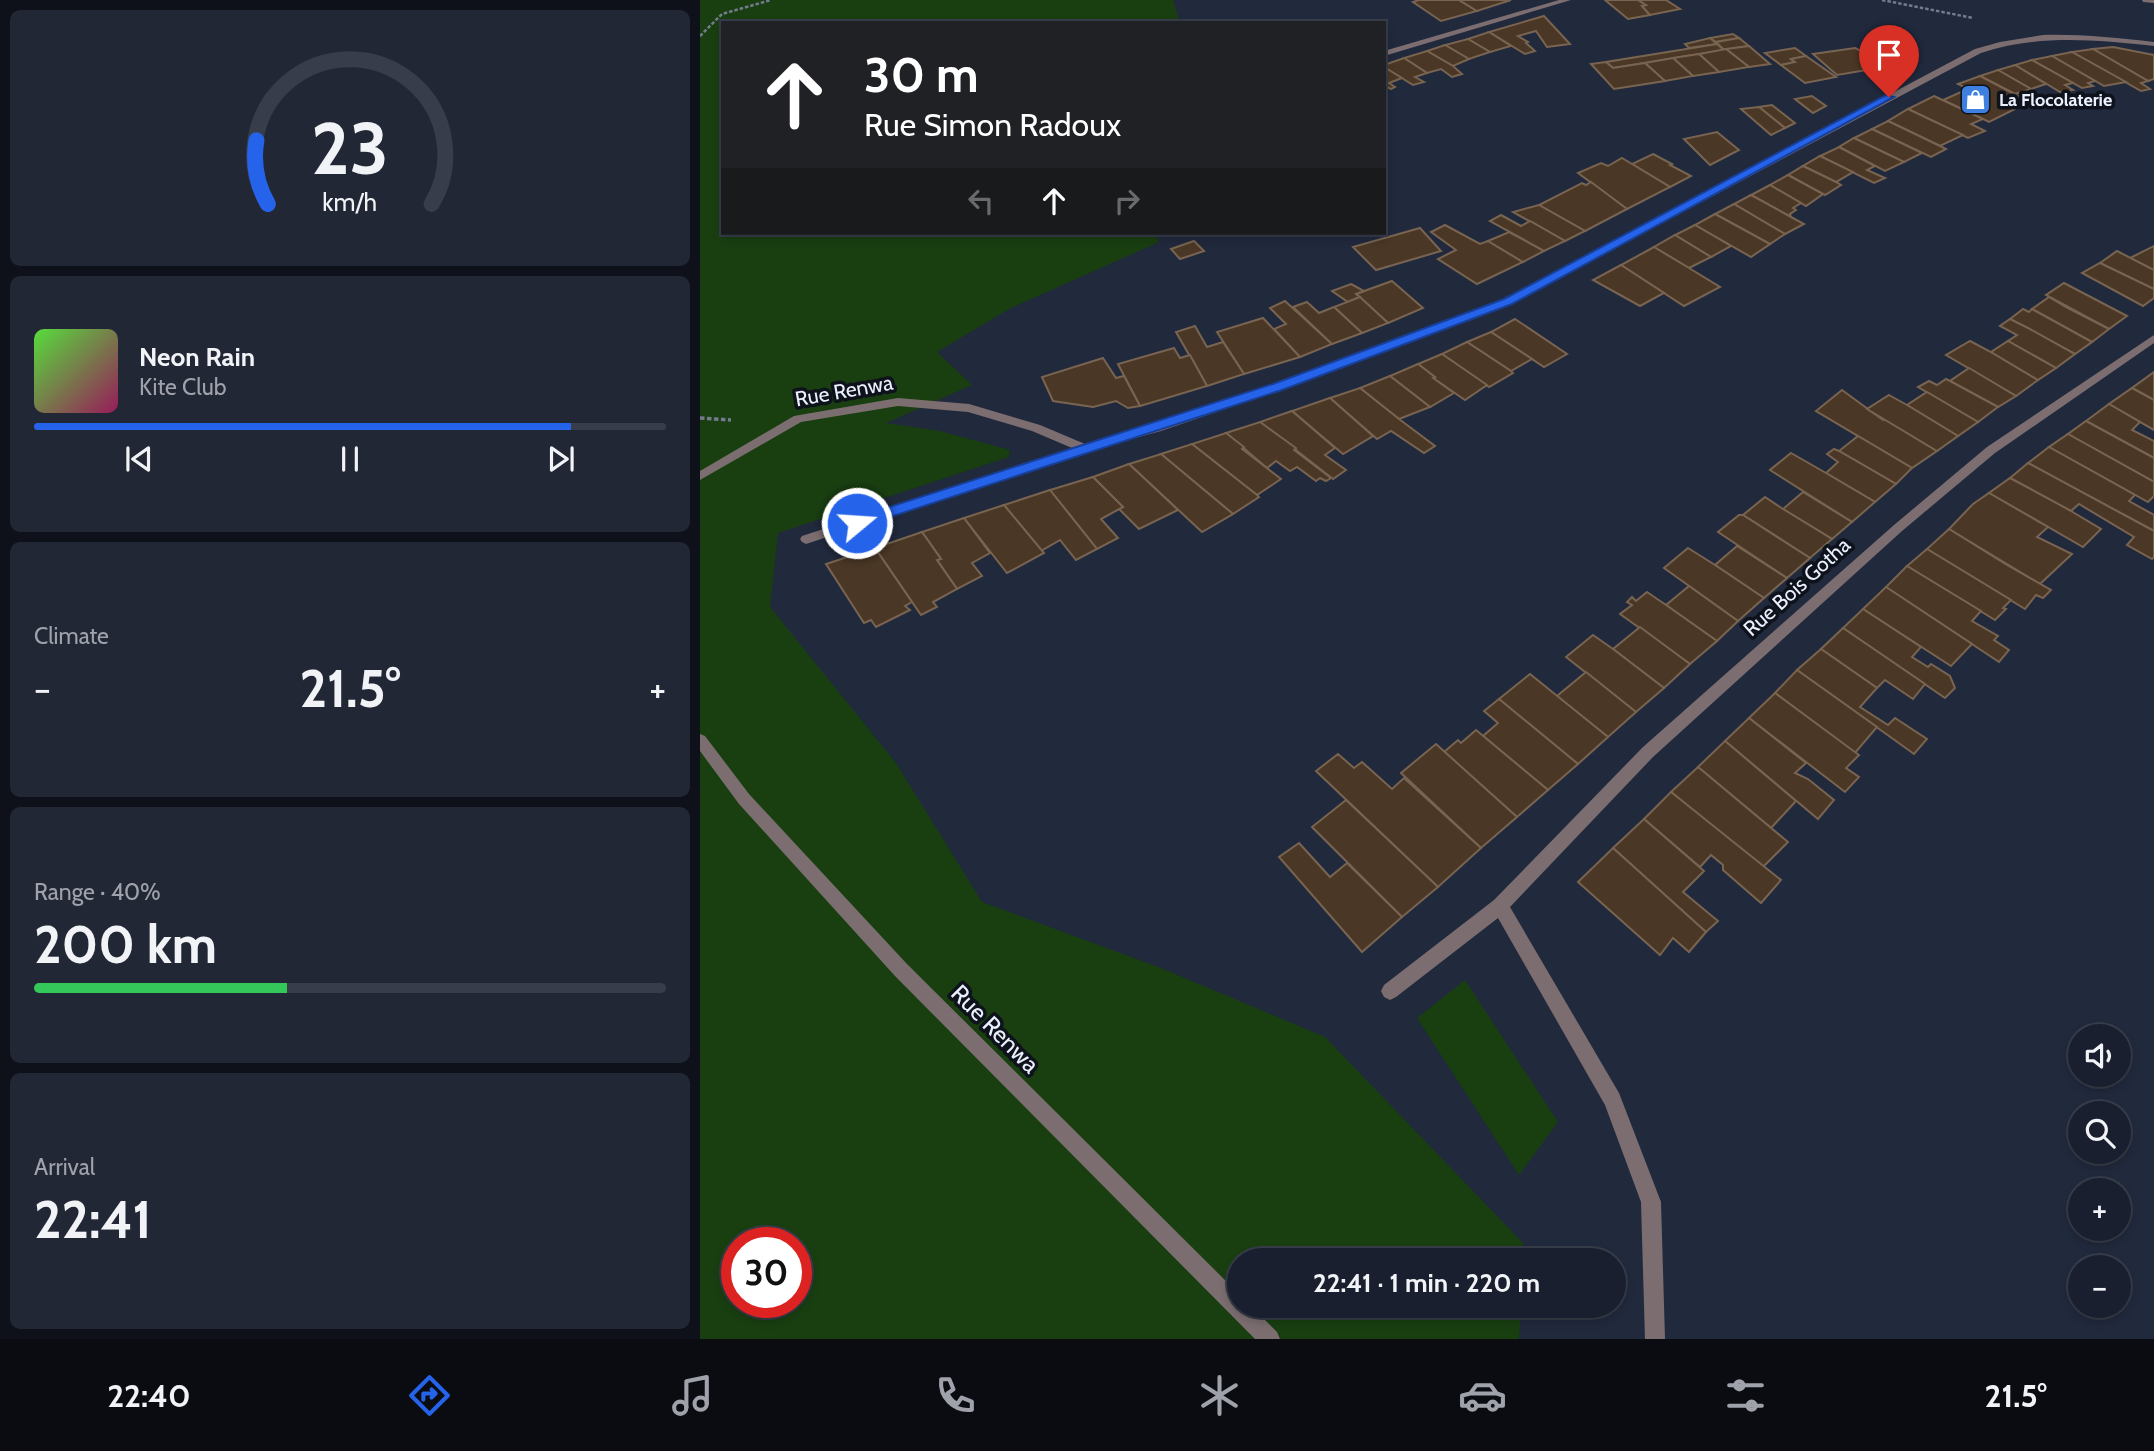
<!DOCTYPE html>
<html lang="en">
<head>
<meta charset="utf-8">
<style>
  :root { --surface:#191f2e; --page:#222736; --text:#f1f3f6; --muted:#9fa2aa; --line:#373d4a; --accent:#2563eb }
  body { margin:0; font-family:Cabin,sans-serif; background:var(--page); color:var(--text); height:100vh; display:flex; flex-direction:column; font-size:26px; white-space:nowrap }
  * { box-sizing:border-box; margin:0 }
  p { font-size:23px; color:var(--muted) }
  .icon { flex:none; width:38px; height:38px; fill:none; stroke:currentColor; stroke-width:2; stroke-linecap:round; stroke-linejoin:round }
  .map { position:relative; flex:1; overflow:hidden }
  .side { display:flex; flex-direction:column; gap:10px; padding:10px; background:#0e1119; width:700px }
  .side>* { flex:none }
  .banner { position:absolute; left:21px; top:21px; width:665px; height:214px; border-radius:0px; box-shadow:0 4px 10px #0003,0 0 0 2px var(--line); background:#202124; color:#fff; overflow:hidden }
  .controls { position:absolute; left:1368px; top:1024px; display:grid; gap:14px }
  .controls a { display:grid; place-items:center; width:63px; height:63px; border-radius:50%; background:var(--surface); box-shadow:0 4px 10px #0003,0 0 0 2px var(--line); font-size:35px }
  .speed { position:absolute; left:21px; top:1227px; display:flex; gap:14px; font-size:35px; font-weight:700; text-align:center }
  .speed>* { display:grid; place-content:center; width:91px; height:91px; border-radius:50%; background:var(--surface); box-shadow:0 4px 10px #0003,0 0 0 2px var(--line); line-height:1 }
  .speed .limit { border:10px solid #d22; background:#fff; color:#111 }
  .pin { position:absolute; display:grid; place-items:center; width:60px; height:60px; color:#fff; margin:-72px -30px; border-radius:50% 50% 50% 0; rotate:-45deg; box-shadow:0 0 7px #0007 }
  .pin .icon { rotate:45deg }
  .me { position:absolute; width:77px; margin:-38px; rotate:72deg; stroke-linejoin:round; filter:drop-shadow(0 0 5px #0008) }
  .turn { display:flex; align-items:center; gap:24px; height:147px; padding:0 28px; font-size:32px }
  .turn .icon { width:91px; height:91px; stroke-width:2.5 }
  .turn b { display:block; font-size:49px; line-height:60px }
  .lanes { display:flex; align-items:center; height:66px; padding:0 28px; background:#0003; justify-content:center; gap:35px; direction:ltr }
  .lanes .off { opacity:.35 }
  .big { font-size:52px; font-weight:700; line-height:1.1 }
  .side .card { flex:1; display:flex; flex-direction:column; justify-content:center; gap:10px; min-width:0; padding:0 24px; border-radius:10px; background:var(--page) }
  .side .dial { align-items:center; gap:0 }
  .dial svg { height:182px; overflow:visible; fill:none; stroke:var(--line); stroke-width:7; stroke-linecap:round; text-anchor:middle }
  .dial text { fill:var(--text); stroke:none }
  .song { display:flex; align-items:center; gap:21px }
  .cover { width:84px; height:84px; border-radius:10px; background:linear-gradient(135deg,hsl(110 70% 55%),hsl(330 70% 35%)) }
  .played { height:7px; border-radius:4px; background:linear-gradient(90deg,var(--accent) 85%,var(--line) 85%) }
  .keys { display:flex; justify-content:space-around; direction:ltr }
  .heat { display:flex; justify-content:space-between; align-items:center; font-size:38px; direction:ltr }
  .charge { height:10px; border-radius:5px; background:linear-gradient(90deg,#34c759 40%,var(--line) 0) }
  .trip { position:absolute; left:527px; top:1248px; width:399px; height:70px; border-radius:35px; background:var(--surface); box-shadow:0 4px 10px #0003,0 0 0 2px var(--line); font-weight:700; line-height:70px; text-align:center }
  .menu { display:flex; height:112px; justify-content:space-around; align-items:center; background:#0a0c12; color:var(--muted) }
  .menu .icon { width:49px; height:49px }
  .menu .selected { color:var(--accent) }
  .menu b { font-size:32px; color:var(--text) }
  main { display:flex; flex:1; min-height:0 }
  .map>svg:first-child { display:block }
</style>
</head>
<body>
<main>
<section class="side">
<div class="card dial"><svg viewBox="0 0 100 80">
<path d="M14 69A42 42 0 1 1 86 69"/>
<path d="M14 69A42 42 0 0 1 9 41" stroke="#2563eb"/>
<text x="50" y="56" font-size="32" font-weight="700">23</text>
<text x="50" y="72" font-size="11">km/h</text>
</svg></div>
<div class="card">
<div class="song"><i class="cover"></i><div><b>Neon Rain</b><p>Kite Club</p></div></div>
<div class="played"></div>
<div class="keys"><svg class="icon" aria-label="previous" viewBox="0 0 24 24"><path d="M18 5L8 12l10 7zM5 5v14"/></svg><svg class="icon" aria-label="pause" viewBox="0 0 24 24"><path d="M8 5v14M16 5v14"/></svg><svg class="icon" aria-label="next" viewBox="0 0 24 24"><path d="M6 5l10 7-10 7zM19 5v14"/></svg></div>
</div>
<div class="card"><p>Climate</p>
<div class="heat"><a>−</a><b class="big">21.5°</b><a>+</a></div>
</div>
<div class="card"><p>Range · 40%</p><b class="big">200 km</b><div class="charge"></div></div>
<div class="card"><p>Arrival</p><b class="big">22:41</b></div>
</section>
<div class="map">
<svg width="1454" height="1339" viewBox="0 0 1454 1339">
  <rect width="100%" height="100%" fill="#21293d"/>
  <!-- green -->
  <g fill="#193f11" fill-rule="evenodd">
    <path d="M0,0H473L480,23H23V233H455L459,242L309,309L237,352L272,385L186,423L240,431L310,450L309,457L78,533L70,607L196,763L282,902L461,968L625,1037L823,1243V1260H539V1306H821L819,1339H0ZM37,1242H96V1302H37Z"/>
    <path d="M765,980L858,1122L819,1175L717,1018Z"/>
  </g>
  <!-- building -->
  <g fill="#4a3725" stroke="#786450" stroke-width="2">
    <path d="M719,0H759L777,11L741,21L713,2Z"/>
    <path d="M759,0H811L777,11Z"/>
    <path d="M905,0H938L946,5L942,6L950,15L928,19Z"/>
    <path d="M938,0H966L980,9L950,15L942,6L946,5Z"/>
    <path d="M844,16L870,44L847,47L836,31L818,36L828,42L826,43L835,51L825,54L789,32Z"/>
    <path d="M789,32L811,46L790,52L768,39Z"/>
    <path d="M1033,34L1039,38L1016,42L1010,38Z"/>
    <path d="M1010,38L1017,44L989,48L985,44Z"/>
    <path d="M1039,38L1049,46L1024,50L1016,42Z"/>
    <path d="M768,39L790,52L769,59L745,45Z"/>
    <path d="M1017,44L1024,50L913,68L906,62Z"/>
    <path d="M745,45L769,59L753,66L727,51Z"/>
    <path d="M1049,46L1070,64L1049,67L1026,49Z"/>
    <path d="M1413,47L1454,55V79L1448,81L1393,49Z"/>
    <path d="M1095,48L1106,56L1091,59L1095,62L1081,65L1065,53Z"/>
    <path d="M1155,48L1185,63V67L1137,75L1113,54Z"/>
    <path d="M1026,49L1049,67L1019,72L999,54Z"/>
    <path d="M1393,49L1448,81L1441,83L1450,89L1441,91L1372,52Z"/>
    <path d="M727,51L753,66L762,74L752,77L741,69L727,73L704,58Z"/>
    <path d="M1372,52L1426,82L1404,86L1352,56Z"/>
    <path d="M999,54L1019,72L993,76L973,58Z"/>
    <path d="M1106,56L1136,77L1105,83L1081,65L1095,62L1091,59Z"/>
    <path d="M1352,56L1395,81L1388,83L1393,86L1382,88L1332,60Z"/>
    <path d="M704,58L727,73L715,77L724,82L713,85L684,67V65Z"/>
    <path d="M973,58L993,76L965,81L945,63Z"/>
    <path d="M1332,60L1373,83L1365,85L1373,90L1360,92L1315,65Z"/>
    <path d="M906,62L913,68L945,63L965,81L914,89L891,64Z"/>
    <path d="M1315,65L1346,84L1331,89L1298,70Z"/>
    <path d="M684,67L702,78L689,83L695,87L691,89L684,85Z"/>
    <path d="M1298,70L1331,89L1315,94L1280,76Z"/>
    <path d="M1280,76L1322,98L1308,104L1317,108L1289,122L1243,100L1268,89L1258,84Z"/>
    <path d="M1112,96L1126,106L1113,113L1095,99Z"/>
    <path d="M1234,96L1283,119L1271,124L1285,131L1268,138L1208,109Z"/>
    <path d="M1072,105L1095,123L1085,128L1059,107Z"/>
    <path d="M1059,107L1085,128L1071,135L1041,109Z"/>
    <path d="M1208,109L1263,135L1240,146L1188,121Z"/>
    <path d="M1188,121L1240,146L1246,149L1231,157L1172,129Z"/>
    <path d="M1172,129L1222,153L1204,162L1154,138Z"/>
    <path d="M1017,132L1039,150L1010,165L984,139Z"/>
    <path d="M1154,138L1204,162L1185,171L1139,147Z"/>
    <path d="M1139,147L1175,166L1167,170L1185,178L1174,183L1120,156Z"/>
    <path d="M953,154L972,164L970,165L991,176L970,187L932,164Z"/>
    <path d="M1120,156L1153,172L1136,182L1103,166Z"/>
    <path d="M922,158L932,164L970,187L927,209L878,173L901,163L908,166Z"/>
    <path d="M1103,166L1136,182L1141,185L1125,195L1088,175Z"/>
    <path d="M1088,175L1123,194L1106,206L1070,185Z"/>
    <path d="M891,182L927,209L885,231L839,205L882,183L886,185Z"/>
    <path d="M1070,185L1101,203L1093,208L1096,210L1090,214L1091,217L1051,195Z"/>
    <path d="M1051,195L1091,217L1104,224L1085,234L1034,204Z"/>
    <path d="M1034,204L1085,234L1070,244L1015,214Z"/>
    <path d="M839,205L885,231L865,241L813,212Z"/>
    <path d="M1015,214L1070,244L1051,257L995,225Z"/>
    <path d="M801,215L821,226L830,221L865,241L844,251L790,221Z"/>
    <path d="M745,225L780,244L788,241L823,262L777,284L738,259L756,250L731,232Z"/>
    <path d="M995,225L1031,246L1011,257L975,235Z"/>
    <path d="M720,228L741,251L676,270L653,247Z"/>
    <path d="M809,232L844,251L823,262L788,241Z"/>
    <path d="M975,235L1011,257L989,268L954,247Z"/>
    <path d="M494,241L504,251L480,259L471,249Z"/>
    <path d="M1454,246V270L1430,258Z"/>
    <path d="M954,247L989,268L1020,287L984,306L921,265Z"/>
    <path d="M1417,251L1454,270V289L1400,263Z"/>
    <path d="M1400,263L1454,289V298L1443,306L1382,273Z"/>
    <path d="M921,265L964,293L940,306L893,280Z"/>
    <path d="M692,281L723,308L688,323L656,294Z"/>
    <path d="M1364,283L1427,316L1409,329L1346,295Z"/>
    <path d="M651,284L664,291L656,294L660,297L648,302L632,291Z"/>
    <path d="M660,297L688,323L662,333L634,307Z"/>
    <path d="M1349,297L1366,307L1409,329L1392,342L1332,309Z"/>
    <path d="M585,301L632,344L600,357L574,329L586,324L570,308Z"/>
    <path d="M607,302L619,313L634,307L662,333L632,344L593,307Z"/>
    <path d="M1323,309L1329,312L1332,309L1392,342L1375,354L1310,319Z"/>
    <path d="M563,318L600,357L544,374L517,332Z"/>
    <path d="M815,319L867,354L844,367L791,332Z"/>
    <path d="M1310,319L1328,328L1375,354L1356,368L1308,341L1317,335L1300,326Z"/>
    <path d="M495,326L507,347L523,342L544,374L507,386L476,332Z"/>
    <path d="M791,332L832,359L811,371L767,342Z"/>
    <path d="M1270,341L1291,352L1338,380L1316,396L1246,355Z"/>
    <path d="M1308,341L1356,368L1338,380L1291,352Z"/>
    <path d="M767,342L811,371L813,373L789,387L742,354Z"/>
    <path d="M474,348L480,358L490,355L507,386L440,406L418,364Z"/>
    <path d="M742,354L787,385L765,400L733,378L735,377L718,364Z"/>
    <path d="M403,358L416,378L424,376L440,406L428,408L416,401L393,407L353,401L342,377Z"/>
    <path d="M718,364L735,377L733,378L754,393L730,407L690,376Z"/>
    <path d="M1269,368L1316,396L1298,407L1250,381Z"/>
    <path d="M1454,372V400L1432,388Z"/>
    <path d="M690,376L730,407L699,419L660,388Z"/>
    <path d="M1246,379L1250,381L1298,407L1278,422L1218,387L1229,381L1237,385Z"/>
    <path d="M660,388L699,419L735,446L724,453L691,431L677,439L630,398Z"/>
    <path d="M1432,388L1454,400V430L1409,404Z"/>
    <path d="M1142,390L1183,420L1184,418L1237,451L1212,468L1116,411Z"/>
    <path d="M1227,392L1278,422L1258,436L1207,405Z"/>
    <path d="M1189,395L1207,405L1258,436L1237,451L1167,409Z"/>
    <path d="M630,398L673,436L643,454L592,411Z"/>
    <path d="M1409,404L1440,422L1432,430L1454,441V458L1386,421Z"/>
    <path d="M592,411L635,448L625,455L646,470L633,479L560,422Z"/>
    <path d="M1386,421L1454,458V482L1368,434Z"/>
    <path d="M560,422L596,448L594,450L631,478L626,481L620,478L616,481L597,467L590,471L576,461L567,468L526,433Z"/>
    <path d="M526,433L544,447L542,449L581,479L557,495L492,444Z"/>
    <path d="M1368,434L1454,482V496L1448,502L1349,447Z"/>
    <path d="M1158,436L1212,468L1196,484L1139,451Z"/>
    <path d="M492,444L557,495L559,497L533,514L461,454Z"/>
    <path d="M1349,447L1435,495L1429,501L1454,515V531L1328,463Z"/>
    <path d="M1134,449L1139,451L1196,484L1175,502L1126,473L1138,462L1127,454Z"/>
    <path d="M1091,453L1126,473L1175,502L1152,522L1070,470Z"/>
    <path d="M461,454L533,514L502,532L429,464Z"/>
    <path d="M1328,463L1454,531V557L1452,559L1427,545L1434,537L1379,504L1371,511L1310,478Z"/>
    <path d="M429,464L478,510L439,529L419,509L423,507L393,477Z"/>
    <path d="M393,477L423,507L401,519L418,538L397,549L350,490Z"/>
    <path d="M1310,478L1371,511L1401,529L1383,547L1289,493Z"/>
    <path d="M350,490L397,549L376,560L360,540L341,551L304,505Z"/>
    <path d="M1103,492L1152,522L1132,539L1083,509Z"/>
    <path d="M1289,493L1348,527L1337,537L1372,554L1340,584L1249,529L1273,504Z"/>
    <path d="M1065,497L1083,509L1132,539L1110,558L1043,515Z"/>
    <path d="M304,505L344,553L307,573L264,518Z"/>
    <path d="M1039,515H1043L1110,558L1087,578L1018,532Z"/>
    <path d="M264,518L290,553L272,563L282,576L257,589L237,560L241,559L222,532Z"/>
    <path d="M1249,529L1307,565L1351,590L1343,598L1336,595L1325,609L1227,549Z"/>
    <path d="M222,532L241,559L237,560L257,589L233,602L237,607L221,615L175,548Z"/>
    <path d="M1037,546L1087,578L1064,598L1015,565Z"/>
    <path d="M175,548L212,602L205,606L210,610L176,627L171,620L164,623L126,564Z"/>
    <path d="M988,548L1015,565L1064,598L1038,621L964,568Z"/>
    <path d="M1227,549L1311,600L1303,608L1306,609L1295,620L1207,566Z"/>
    <path d="M1207,566L1281,611L1272,621L1298,636L1294,640L1309,650L1299,662L1186,587Z"/>
    <path d="M989,586L1038,621L1017,641L966,605Z"/>
    <path d="M1186,587L1272,644L1251,666L1163,609Z"/>
    <path d="M947,592L966,605L1017,641L990,664L920,614L932,605L927,602L932,597L936,601Z"/>
    <path d="M1163,609L1221,647L1212,657L1228,667L1231,664L1250,676L1255,688L1245,698L1143,628Z"/>
    <path d="M940,627L990,664L964,688L913,649Z"/>
    <path d="M1143,628L1225,684L1213,699L1185,680L1177,688L1121,649Z"/>
    <path d="M893,635L913,649L964,688L936,712L866,657Z"/>
    <path d="M1121,649L1177,688L1160,707L1188,725L1195,718L1227,739L1214,754L1097,670Z"/>
    <path d="M1097,670L1177,727L1155,753L1075,693Z"/>
    <path d="M886,672L936,712L908,737L857,696Z"/>
    <path d="M830,674L908,737L878,764L799,699Z"/>
    <path d="M1075,693L1159,755L1146,768L1159,777L1145,792L1049,718Z"/>
    <path d="M799,699L878,764L848,790L783,736L798,723L784,711Z"/>
    <path d="M1049,718L1106,763L1095,773L1108,779L1134,800L1118,819L1025,741Z"/>
    <path d="M776,730L848,790L817,817L744,752L758,740L761,743Z"/>
    <path d="M1025,741L1096,801L1071,828L998,767Z"/>
    <path d="M736,744L817,817L781,848L701,773Z"/>
    <path d="M638,754L654,768L662,762L692,789L704,778L781,848L738,887L616,771Z"/>
    <path d="M998,767L1088,842L1063,867L971,792Z"/>
    <path d="M971,792L1081,880L1061,903L1023,870V865L1011,855L1000,867L944,819Z"/>
    <path d="M646,800L738,887L702,917L612,827Z"/>
    <path d="M944,819L1004,871L983,892L1018,921L1006,932L913,848Z"/>
    <path d="M599,843L630,877L647,863L702,917L662,952L579,857Z"/>
    <path d="M913,848L1006,932L989,952L973,938L960,955L878,882Z"/>
  </g>
  <g fill="none" stroke-linecap="round" stroke-linejoin="round">
    <!-- path-far1 -->
    <g stroke="#747b8d" stroke-width="2.5" stroke-dasharray="3.5 2" stroke-linecap="butt">
      <path d="M1182,0L1273,18"/>
      <path d="M0,36L22,14L71,0"/>
    </g>
    <!-- path -->
    <path stroke="#747b8d" stroke-width="3.5" stroke-dasharray="4.5 2.5" stroke-linecap="butt" d="M0,418L31,420"/>
    <!-- street -->
    <g fill="#7c6e70" fill-rule="evenodd">
      <path d="M859,0H871L684,56V51Z"/>
      <path d="M1442,0H1454V3L1443,2Z"/>
      <path d="M1343,35C1380,34 1417,38 1454,42V46C1395,40 1338,34 1281,53L812,303L606,381L461,431L388,451L106,544L102,542L100,539L102,536L372,448L332,431L268,412L198,406L101,422L0,480V471L94,416L198,398L269,404L340,425L385,444L453,425L598,377L804,299L1275,49L1300,42Z"/>
      <path d="M1454,335V343L1295,453L1202,531L953,757L810,907L919,1093L961,1202L965,1339H945L941,1202L905,1105L798,918L696,997L690,1000L684,997L681,991L684,985L794,900L943,747L1194,525L1287,447Z"/>
      <path d="M0,734L5,736L49,794L207,964L539,1294V1306H551L577,1332L580,1339H555L195,976L39,804L0,751Z"/>
    </g>
  </g>
  <!-- route -->
  <path fill="#2563eb" stroke="#184099" stroke-width="2" d="M1186,95L1194,97L812,304L582,390L162,526L157,528L150,523L152,519L573,384L804,299Z"/>
  <!-- icons -->
  <defs>
    <symbol id="shop-square" viewBox="-11 -11 22 22"><rect x="-9" y="-9" width="18" height="18" rx="4" fill="#3f7fe0" stroke="#0e121b"/><path d="M-5-2.5h2.3a2.7 3.5 0 0 1 5.4 0H5L5.5 6h-11ZM-1.5-2.5h3a1.5 2.3 0 0 0-3 0Z" fill="#fff"/></symbol>
  </defs>
  <g fill-rule="evenodd">
    <use href="#shop-square" x="1258" y="82" width="35" height="35"/>
  </g>
  <g text-anchor="middle" stroke-width="7" stroke-linejoin="round" paint-order="stroke">
    <!-- far-poi labels -->
    <g font-size="18" font-weight="bold" fill="#eaf0fe" stroke="#0e121b" text-anchor="start">
      <text x="1299" y="106">La Flocolaterie</text>
    </g>
    <!-- street labels -->
    <g font-size="21" fill="#eaf0fe" stroke="#0e121b">
      <text transform="translate(144 391) rotate(-10)" y="7">Rue Renwa</text>
      <text transform="translate(1097 587) rotate(-42)" y="7">Rue Bois Gotha</text>
    </g>
    <!-- near-street labels -->
    <g font-size="24" fill="#eaf0fe" stroke="#0e121b">
      <text transform="translate(295 1029) rotate(45)" y="8">Rue Renwa</text>
    </g>
  </g>
</svg>
<div class="controls">
<a><svg class="icon" aria-label="sound" viewBox="0 0 24 24"><path d="M4 9h4l5-4v14l-5-4H4zM17 9q2 3 0 6"/></svg></a>
<a><svg class="icon" aria-label="search" viewBox="0 0 24 24"><circle cx="10" cy="10" r="6"/><path d="M15 15l6 6"/></svg></a>
<a>+</a>
<a>−</a>
</div>
<div class="speed"><div class="limit">30</div></div>
<div class="pin" style="left:1189px;top:97px;background:#d93025"><svg class="icon" aria-label="arrive" viewBox="0 0 24 24"><path d="M6 21V4h12l-3 4 3 4H6"/></svg></div>
<svg class="me" style="left:157px;top:523px" viewBox="-20 -20 40 40"><circle r="17" fill="#2563eb" stroke="#fff" stroke-width="3"/><path d="M0-11L8 9 0 5-8 9z" fill="#fff"/></svg>
<div class="trip">22:41 · 1 min · 220 m</div>
<div class="banner">
<div class="turn"><svg class="icon" aria-label="ahead" viewBox="0 0 24 24"><path d="M12 20V5M6 11l6-6 6 6"/></svg><div><b>30 m</b>Rue Simon Radoux</div></div>
<div class="lanes"><svg class="icon off" aria-label="left" viewBox="0 0 24 24"><path d="M17 20v-9H6M10 6l-5 5 5 5"/></svg><svg class="icon" aria-label="ahead" viewBox="0 0 24 24"><path d="M12 20V5M6 11l6-6 6 6"/></svg><svg class="icon off" aria-label="right" viewBox="0 0 24 24"><path d="M7 20v-9h11M14 6l5 5-5 5"/></svg></div>
</div>
</div>
</main>
<nav class="menu">
<b>22:40</b>
<svg class="icon selected" aria-label="directions" viewBox="0 0 24 24"><path d="M12 3l9 9-9 9-9-9zM9 14v-3h6M13 9l2 2-2 2"/></svg>
<svg class="icon" aria-label="music" viewBox="0 0 24 24"><path d="M9 18V5l10-2v13"/><circle cx="6" cy="18" r="3"/><circle cx="16" cy="16" r="3"/></svg>
<svg class="icon" aria-label="phone" viewBox="0 0 24 24"><path d="M5 4h4l2 5-3 2q2 4 5 5l2-3 5 2v4C11 20 4 13 5 4z"/></svg>
<svg class="icon" aria-label="climate" viewBox="0 0 24 24"><path d="M12 3v18M4 7l16 10M4 17L20 7"/></svg>
<svg class="icon" aria-label="car" viewBox="0 0 24 24"><path d="M5 17H2v-5l4-1 3-4h7l3 4 3 1v5h-3M9 17h6M6 11h13"/><circle cx="7" cy="17" r="2"/><circle cx="17" cy="17" r="2"/></svg>
<svg class="icon" aria-label="filters" viewBox="0 0 24 24"><path d="M4 7h16M4 17h16"/><circle cx="9" cy="7" r="2"/><circle cx="15" cy="17" r="2"/></svg>
<b>21.5°</b>
</nav>
</body>
</html>
